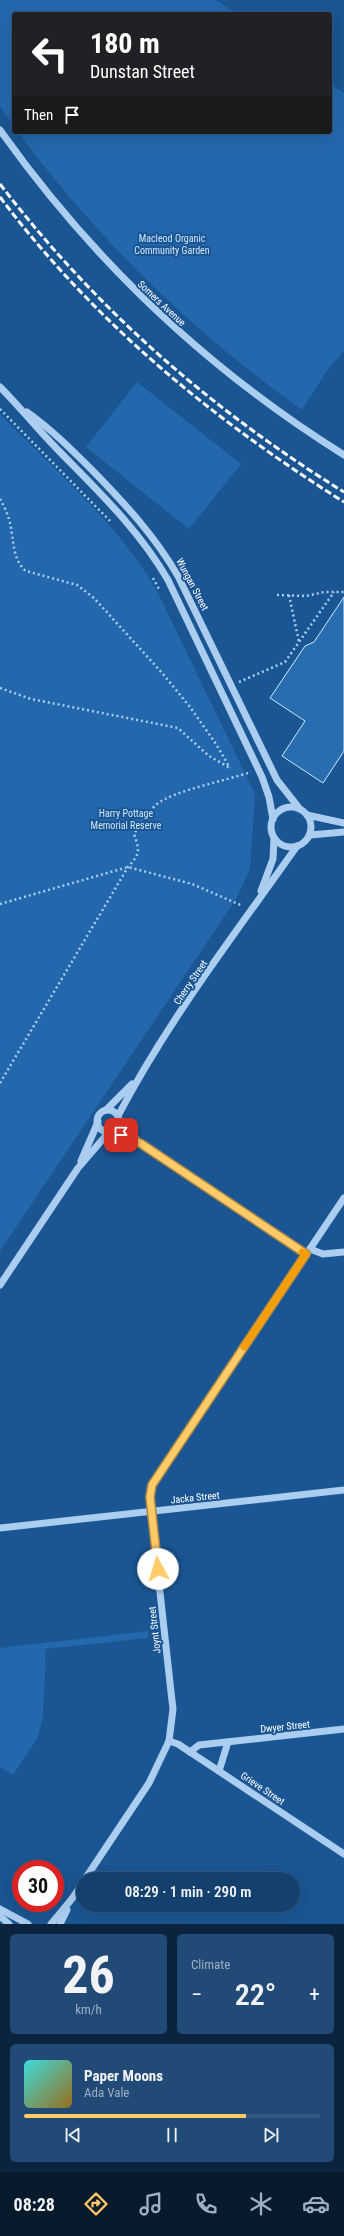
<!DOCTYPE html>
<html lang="en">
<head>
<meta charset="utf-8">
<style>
  :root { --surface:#14406e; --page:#214b76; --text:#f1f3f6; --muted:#9dafc2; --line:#335981; --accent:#ffcb69 }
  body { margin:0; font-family:"Roboto Condensed",sans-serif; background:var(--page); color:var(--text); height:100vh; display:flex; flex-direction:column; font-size:15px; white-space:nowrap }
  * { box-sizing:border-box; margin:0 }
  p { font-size:13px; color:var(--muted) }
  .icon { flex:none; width:22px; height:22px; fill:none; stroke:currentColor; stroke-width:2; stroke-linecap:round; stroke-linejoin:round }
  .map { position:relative; height:1924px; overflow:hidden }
  .panel { display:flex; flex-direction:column; gap:10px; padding:10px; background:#0b233c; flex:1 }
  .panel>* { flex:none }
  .hud { position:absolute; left:12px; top:12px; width:320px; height:122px; border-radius:4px; box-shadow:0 4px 16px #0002,0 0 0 1px var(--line); background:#202124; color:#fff; overflow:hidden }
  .speed { position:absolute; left:12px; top:1860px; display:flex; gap:8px; font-size:20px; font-weight:700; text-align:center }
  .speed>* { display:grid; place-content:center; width:52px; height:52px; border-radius:50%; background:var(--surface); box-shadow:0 4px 16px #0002,0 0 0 1px var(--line); line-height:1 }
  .speed .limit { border:6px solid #d22; background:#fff; color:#111 }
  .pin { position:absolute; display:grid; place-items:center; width:34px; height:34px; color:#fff; margin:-17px; border-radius:8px; box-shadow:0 2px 6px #0006 }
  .me { position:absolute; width:44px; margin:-22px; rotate:354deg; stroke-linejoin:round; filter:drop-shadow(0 0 3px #0008) }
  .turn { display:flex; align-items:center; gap:14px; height:84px; padding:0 12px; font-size:18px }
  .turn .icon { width:52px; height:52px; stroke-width:2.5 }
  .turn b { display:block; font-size:28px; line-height:34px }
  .then { display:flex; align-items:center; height:38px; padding:0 12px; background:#0003; gap:8px; font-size:15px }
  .big { font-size:30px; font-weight:600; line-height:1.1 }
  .panel .card { flex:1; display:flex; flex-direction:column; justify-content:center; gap:6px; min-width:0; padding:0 14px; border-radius:6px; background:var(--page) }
  .panel .dial { align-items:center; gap:0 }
  .dial b { font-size:52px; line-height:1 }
  .song { display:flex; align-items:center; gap:12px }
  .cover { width:48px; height:48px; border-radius:6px; background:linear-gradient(135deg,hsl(180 70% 55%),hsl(40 70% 35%)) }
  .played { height:4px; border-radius:2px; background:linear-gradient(90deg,var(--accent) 75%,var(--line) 75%) }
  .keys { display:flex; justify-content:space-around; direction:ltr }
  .heat { display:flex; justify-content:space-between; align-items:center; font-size:22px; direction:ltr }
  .panel .tiles { flex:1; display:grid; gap:10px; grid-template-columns:1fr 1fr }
  .card:last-child { grid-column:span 2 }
  .trip { position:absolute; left:76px; top:1872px; width:224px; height:40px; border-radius:20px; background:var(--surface); box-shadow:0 4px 16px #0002,0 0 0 1px var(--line); font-weight:600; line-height:40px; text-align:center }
  .menu { display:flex; height:64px; justify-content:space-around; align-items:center; background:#081a2c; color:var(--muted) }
  .menu .icon { width:28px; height:28px }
  .menu .on { color:var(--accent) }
  .menu b { font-size:18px; color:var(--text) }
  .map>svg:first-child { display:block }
</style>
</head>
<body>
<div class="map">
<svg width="344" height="1924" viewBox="0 0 344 1924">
  <rect width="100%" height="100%" fill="#1a5693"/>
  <!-- green -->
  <g fill="#2368ac">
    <path d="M0,0H216L238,14H14V126L0,106Z"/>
    <path d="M330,84L344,93V351L328,369L302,410C194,333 97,239 18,132H330Z"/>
    <path d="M137,382L241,464L189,529L86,447Z"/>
    <path d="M0,414C54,470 118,523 157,591L255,794L250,869L236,899L0,1251Z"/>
    <path d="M148,1631V1638L46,1649L43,1715L38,1737L13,1775L0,1767V1648Z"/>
  </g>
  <!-- building -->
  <path fill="#296db1" stroke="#d1e6fb" d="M344,597V751L323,783L282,756L305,721L270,698L305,646L314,642Z"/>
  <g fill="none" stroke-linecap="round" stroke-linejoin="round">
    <!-- path -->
    <g stroke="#abcdef" stroke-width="2.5" stroke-dasharray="2 3" stroke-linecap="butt">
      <path d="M0,409L112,523"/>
      <path d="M0,499C4,506 8,514 10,523C14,539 12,560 26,571L77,585L94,598L163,674L190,707L216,744L230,768"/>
      <path d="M153,578L160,591"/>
      <path d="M277,595L306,596L324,592H344"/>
      <path d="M289,595L299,642"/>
      <path d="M239,682L285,662L334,592"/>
      <path d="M0,688L31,699L178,728L209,756L230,768"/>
      <path d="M0,904L128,867L192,884L243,906"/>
      <path d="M0,1083L128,867C140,854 140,851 134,834C140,824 147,812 157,804C173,791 228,780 251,772"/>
    </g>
    <!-- minor -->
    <g stroke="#abcdef" stroke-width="7">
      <path d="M0,130C93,261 208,370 344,455"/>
      <path d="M0,387C21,408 39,431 60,452C100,493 139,530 168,580L262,777L269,797L273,819"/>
      <path d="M27,412C51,429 72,450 93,471C126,505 154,535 178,576L277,780L299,808"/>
      <circle cx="291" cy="827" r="20"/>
      <path d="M307,815L344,823"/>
      <path d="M310,835L344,832"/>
      <path d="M261,891L273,859L274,838"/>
      <path d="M106,1110L132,1084"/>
      <circle cx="108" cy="1121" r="11"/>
      <path d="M118,1116C168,1020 235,934 297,846"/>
      <path d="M119,1121L140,1143L306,1254"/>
      <path d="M111,1131L138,1142"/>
      <path d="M81,1161L98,1122"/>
      <path d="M310,1249L323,1254L344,1252"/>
      <path d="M0,1285L78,1168L109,1132"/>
      <path d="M0,1528L344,1490"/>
      <path d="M169,1741L178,1744L344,1854"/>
      <path d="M190,1752L199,1745L344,1729"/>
      <path d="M219,1771L228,1742"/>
      <path d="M85,1879L149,1783L169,1741L173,1709L171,1692L151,1511L150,1497L152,1485L344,1198"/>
      <path d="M0,1909L28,1924"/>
      <path d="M0,1916L9,1924"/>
      <path d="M51,1924L71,1900L83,1883"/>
      <path d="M60,1924L67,1910"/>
    </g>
    <!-- rail -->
    <g stroke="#fff" stroke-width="3" stroke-dasharray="7 3" stroke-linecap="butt">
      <path d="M0,184C95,308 211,410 344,492"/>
      <path d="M0,197C93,321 213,420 344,502"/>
    </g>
  </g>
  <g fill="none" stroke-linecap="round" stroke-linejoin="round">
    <defs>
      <path id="route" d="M121,1135L140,1143L306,1254L152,1485L150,1497L158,1569"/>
    </defs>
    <!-- route casing -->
    <use href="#route" stroke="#a68444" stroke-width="10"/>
    <!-- route -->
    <use href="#route" stroke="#ffcb69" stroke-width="7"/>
    <!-- slow -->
    <path stroke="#f59e0b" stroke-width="7" d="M244,1347L306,1254L302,1252"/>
  </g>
  <g text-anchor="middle" stroke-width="4" stroke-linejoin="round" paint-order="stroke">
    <!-- park labels -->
    <g font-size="10" fill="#d1e6fb" stroke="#1a5693">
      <text x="172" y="242">Macleod Organic<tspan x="172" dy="12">Community Garden</tspan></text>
      <text x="126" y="817">Harry Pottage<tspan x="126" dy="12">Memorial Reserve</tspan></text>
    </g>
    <!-- street labels -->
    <g font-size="10" fill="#fff" stroke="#1a5693">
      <text transform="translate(162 303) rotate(43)" y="4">Somers Avenue</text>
      <text transform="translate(193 584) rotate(62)" y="4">Wungan Street</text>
      <text transform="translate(190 982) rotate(-56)" y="4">Cherry Street</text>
      <text transform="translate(195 1497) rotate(-6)" y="4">Jacka Street</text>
      <text transform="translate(154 1630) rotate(-96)" y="4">Joynt Street</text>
      <text transform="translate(285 1726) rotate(-6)" y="4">Dwyer Street</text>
      <text transform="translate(263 1788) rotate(34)" y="4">Grieve Street</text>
    </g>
  </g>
</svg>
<div class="speed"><div class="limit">30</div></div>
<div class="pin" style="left:121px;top:1135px;background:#d93025"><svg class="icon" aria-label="arrive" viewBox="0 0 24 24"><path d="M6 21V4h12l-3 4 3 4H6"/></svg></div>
<svg class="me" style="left:158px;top:1569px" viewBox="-20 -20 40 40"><circle r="19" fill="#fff"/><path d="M0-13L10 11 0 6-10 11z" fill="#ffcb69"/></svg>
<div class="trip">08:29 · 1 min · 290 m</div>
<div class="hud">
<div class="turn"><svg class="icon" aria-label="left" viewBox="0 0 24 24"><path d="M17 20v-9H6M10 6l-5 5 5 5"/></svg><div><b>180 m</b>Dunstan Street</div></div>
<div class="then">Then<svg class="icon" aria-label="arrive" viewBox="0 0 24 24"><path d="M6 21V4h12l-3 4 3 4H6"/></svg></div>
</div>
</div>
<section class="panel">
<div class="tiles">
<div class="card dial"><b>26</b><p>km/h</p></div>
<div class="card"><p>Climate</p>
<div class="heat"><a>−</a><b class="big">22°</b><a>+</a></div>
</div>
<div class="card">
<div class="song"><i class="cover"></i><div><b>Paper Moons</b><p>Ada Vale</p></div></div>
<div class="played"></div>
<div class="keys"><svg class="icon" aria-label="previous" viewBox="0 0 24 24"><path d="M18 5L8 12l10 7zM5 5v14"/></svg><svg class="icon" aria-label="pause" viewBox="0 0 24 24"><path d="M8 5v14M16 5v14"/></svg><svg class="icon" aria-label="next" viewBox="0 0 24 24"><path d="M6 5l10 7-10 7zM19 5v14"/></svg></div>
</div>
</div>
</section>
<nav class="menu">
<b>08:28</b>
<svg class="icon on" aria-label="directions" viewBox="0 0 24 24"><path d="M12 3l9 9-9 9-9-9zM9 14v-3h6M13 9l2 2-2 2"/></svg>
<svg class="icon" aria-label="music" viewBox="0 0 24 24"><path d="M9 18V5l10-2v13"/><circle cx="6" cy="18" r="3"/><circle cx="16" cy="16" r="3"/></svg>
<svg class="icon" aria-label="phone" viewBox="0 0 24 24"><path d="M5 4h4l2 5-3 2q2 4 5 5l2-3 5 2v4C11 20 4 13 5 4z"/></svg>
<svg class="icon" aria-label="climate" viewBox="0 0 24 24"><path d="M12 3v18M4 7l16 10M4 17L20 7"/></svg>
<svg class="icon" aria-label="car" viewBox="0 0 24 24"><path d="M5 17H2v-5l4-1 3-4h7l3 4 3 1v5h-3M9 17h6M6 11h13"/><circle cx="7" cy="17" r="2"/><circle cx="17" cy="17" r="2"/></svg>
</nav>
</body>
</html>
